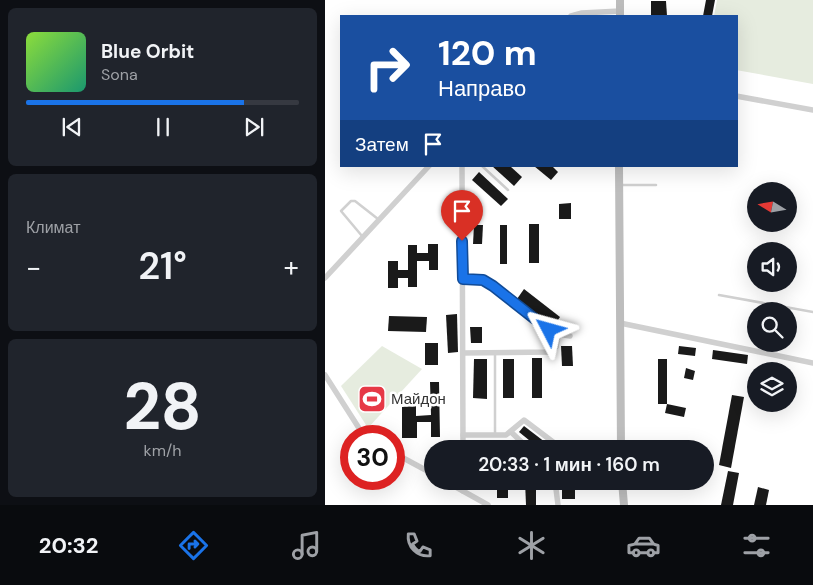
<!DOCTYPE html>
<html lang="ru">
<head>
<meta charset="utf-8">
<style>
  :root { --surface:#171b24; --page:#20242c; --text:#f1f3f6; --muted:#9ea1a6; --line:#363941; --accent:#1a73e8 }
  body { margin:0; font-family:"DM Sans",sans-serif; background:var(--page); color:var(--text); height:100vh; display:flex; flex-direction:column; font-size:19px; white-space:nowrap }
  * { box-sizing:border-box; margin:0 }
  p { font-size:16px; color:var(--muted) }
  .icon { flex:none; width:28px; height:28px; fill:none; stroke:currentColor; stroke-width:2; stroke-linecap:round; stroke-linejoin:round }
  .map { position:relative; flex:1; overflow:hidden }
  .sheet { display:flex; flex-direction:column; gap:8px; padding:8px; background:#0d0f14; width:325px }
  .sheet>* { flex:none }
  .guide { position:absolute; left:15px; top:15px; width:398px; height:152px; border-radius:0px; box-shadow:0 5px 20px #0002; background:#1a4fa0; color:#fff; overflow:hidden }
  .needle { width:32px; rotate:281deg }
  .tools { position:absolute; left:422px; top:182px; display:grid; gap:10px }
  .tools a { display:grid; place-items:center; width:50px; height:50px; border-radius:50%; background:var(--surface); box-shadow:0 5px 20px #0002; font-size:25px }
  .speed { position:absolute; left:15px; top:425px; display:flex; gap:10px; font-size:25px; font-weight:700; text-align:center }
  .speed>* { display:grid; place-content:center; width:65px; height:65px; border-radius:50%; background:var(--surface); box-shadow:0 5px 20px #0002; line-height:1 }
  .speed .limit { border:8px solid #d22; background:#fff; color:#111 }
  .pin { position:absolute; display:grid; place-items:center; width:42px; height:42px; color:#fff; margin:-51px -21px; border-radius:50% 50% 50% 0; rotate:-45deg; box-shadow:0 0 5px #0007 }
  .pin .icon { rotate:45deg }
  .me { position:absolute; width:55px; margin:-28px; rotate:309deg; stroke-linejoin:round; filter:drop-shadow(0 0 4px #0008) }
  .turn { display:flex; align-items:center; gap:18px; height:105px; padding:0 15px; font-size:22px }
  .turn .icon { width:65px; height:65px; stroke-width:2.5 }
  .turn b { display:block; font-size:35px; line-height:42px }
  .then { display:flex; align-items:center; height:48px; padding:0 15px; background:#0003; gap:10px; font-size:19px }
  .big { font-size:38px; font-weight:600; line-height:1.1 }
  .sheet .widget { flex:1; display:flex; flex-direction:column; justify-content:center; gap:8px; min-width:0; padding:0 18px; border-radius:8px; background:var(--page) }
  .sheet .dial { align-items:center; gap:0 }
  .dial b { font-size:65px; line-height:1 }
  .song { display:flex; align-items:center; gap:15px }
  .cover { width:60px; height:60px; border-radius:8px; background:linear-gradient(135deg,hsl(90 70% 55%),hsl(160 70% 35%)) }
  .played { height:5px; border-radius:2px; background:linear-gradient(90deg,var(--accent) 80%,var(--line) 80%) }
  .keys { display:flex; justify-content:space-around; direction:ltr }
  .heat { display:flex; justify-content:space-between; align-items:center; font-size:28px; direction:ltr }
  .trip { position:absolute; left:99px; top:440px; width:290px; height:50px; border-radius:25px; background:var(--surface); box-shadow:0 5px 20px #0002; font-weight:600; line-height:50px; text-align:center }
  .tabs { display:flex; height:80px; justify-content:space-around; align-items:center; background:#090b0e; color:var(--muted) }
  .tabs .icon { width:35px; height:35px }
  .tabs .on { color:var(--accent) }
  .tabs b { font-size:22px; color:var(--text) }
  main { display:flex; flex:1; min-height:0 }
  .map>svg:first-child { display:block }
</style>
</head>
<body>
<main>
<section class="sheet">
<div class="widget">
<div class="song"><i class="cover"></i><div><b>Blue Orbit</b><p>Sona</p></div></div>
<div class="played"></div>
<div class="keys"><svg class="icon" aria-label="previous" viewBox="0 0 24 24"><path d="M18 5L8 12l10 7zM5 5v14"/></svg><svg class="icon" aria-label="pause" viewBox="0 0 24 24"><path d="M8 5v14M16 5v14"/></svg><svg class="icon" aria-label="next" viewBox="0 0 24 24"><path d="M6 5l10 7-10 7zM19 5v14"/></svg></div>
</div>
<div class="widget"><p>Климат</p>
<div class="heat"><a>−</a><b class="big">21°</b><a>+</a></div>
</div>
<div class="widget dial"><b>28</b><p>km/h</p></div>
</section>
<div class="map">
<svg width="488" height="505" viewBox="0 0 488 505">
  <rect width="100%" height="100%" fill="#fff"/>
  <!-- green -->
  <g fill="#e6ecdf">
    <path d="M392,0H488V84L411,70V16H389Z"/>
    <path d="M57,346L97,369L43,428L16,386Z"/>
  </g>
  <!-- building -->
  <g fill="#1a1a1a">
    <path d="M381,0H390L387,16H378Z"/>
    <path d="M326,1H341L342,16H326Z"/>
    <path d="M167,166H185L197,177L189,186Z"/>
    <path d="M209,166H227L233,172L226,180Z"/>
    <path d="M154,172L183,199L176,206L147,180Z"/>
    <path d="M246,203V219H234V204Z"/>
    <rect x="204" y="224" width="10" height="39"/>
    <path d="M149,225H158L157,244H148Z"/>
    <rect x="175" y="225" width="7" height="39"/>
    <path d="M103,244H113V270H104V261H92V287H83V278H73V288H63V261H73V270H83V245H92V253H103Z"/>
    <path d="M199,289L235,317L228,327L192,299Z"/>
    <path d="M132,314L133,352L123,353L121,315Z"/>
    <path d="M64,316L102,317L101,332L63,331Z"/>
    <path d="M145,327H157V343H146Z"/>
    <rect x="100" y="343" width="13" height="22"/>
    <path d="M236,346H247L248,366H237Z"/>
    <path d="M354,346L371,348L370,356L353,354Z"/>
    <path d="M388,350L423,355L422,364L387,359Z"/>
    <rect x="207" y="358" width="10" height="40"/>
    <path d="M149,359H162V399L148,398Z"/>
    <rect x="178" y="359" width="11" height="39"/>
    <rect x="333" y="359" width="9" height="45"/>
    <path d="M361,368L370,371L368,380L359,378Z"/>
    <path d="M105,382H114L115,437H106V422H92V438H77V407L91,406V416L106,415Z"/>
    <path d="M407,395L419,397L406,468L394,465Z"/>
    <path d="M342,404L361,408L359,417L340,413Z"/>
    <path d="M199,426L229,449H215L194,432Z"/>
    <path d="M403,471L414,473L408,505H396Z"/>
    <rect x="172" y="481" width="11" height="17"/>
    <path d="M200,481H211V505H201Z"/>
    <rect x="237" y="481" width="13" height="18"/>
    <path d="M433,487L444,490L441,505H429Z"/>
  </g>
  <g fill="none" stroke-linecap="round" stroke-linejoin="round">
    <!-- service -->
    <g stroke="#d0d0d0" stroke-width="2.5">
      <path d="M157,166L183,190"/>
      <path d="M296,185H331"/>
      <path d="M37,236L16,211L26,201H30L53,219"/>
      <path d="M394,295L488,312"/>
      <path d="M170,433V354"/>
    </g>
    <!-- minor -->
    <g stroke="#d0d0d0" stroke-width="5.5">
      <path d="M246,16L257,13L295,11"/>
      <path d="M411,96L488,110"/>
      <path d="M137,166L138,449"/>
      <path d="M0,278L104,166"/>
      <path d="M138,279L158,280L168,286L224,330L233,334L245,336"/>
      <path d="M295,323L488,363"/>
      <path d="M138,353L226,352L231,347L233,334"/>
      <path d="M0,375L39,436"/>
      <path d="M186,432L204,449"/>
      <path d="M138,435H181L199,420L236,448"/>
      <path d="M69,453L108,474"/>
      <path d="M120,481L163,505"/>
      <path d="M138,481V491"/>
      <path d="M230,481L233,505"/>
    </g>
    <!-- secondary -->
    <g stroke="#bdbdbd" stroke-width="8">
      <path d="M295,16V0"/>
      <path d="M294,166L296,449"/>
      <path d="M297,481L299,505"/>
    </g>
  </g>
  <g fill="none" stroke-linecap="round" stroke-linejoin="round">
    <defs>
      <path id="route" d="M137,241L138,279L158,280L168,286L224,330"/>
    </defs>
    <!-- route casing -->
    <use href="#route" stroke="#114b97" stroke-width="12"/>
    <!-- route -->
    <use href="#route" stroke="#1a73e8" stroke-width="9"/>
  </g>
  <!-- icons -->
  <defs>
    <symbol id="stadium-square" viewBox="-11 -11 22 22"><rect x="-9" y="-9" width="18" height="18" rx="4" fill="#e63946" stroke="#fff"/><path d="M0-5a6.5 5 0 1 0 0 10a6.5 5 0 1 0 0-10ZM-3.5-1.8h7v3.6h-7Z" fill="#fff"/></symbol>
  </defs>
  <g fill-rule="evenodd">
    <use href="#stadium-square" x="31" y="383" width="32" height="32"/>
  </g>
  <g text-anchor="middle" stroke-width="5" stroke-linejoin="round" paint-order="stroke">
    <!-- poi labels -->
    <g font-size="15" fill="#333" stroke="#fff" text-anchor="start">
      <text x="66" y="404">Майдон</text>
    </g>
  </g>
</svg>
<div class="tools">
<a><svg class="needle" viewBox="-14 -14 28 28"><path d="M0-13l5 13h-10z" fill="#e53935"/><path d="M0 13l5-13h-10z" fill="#9ea1a6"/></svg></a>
<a><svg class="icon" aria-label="sound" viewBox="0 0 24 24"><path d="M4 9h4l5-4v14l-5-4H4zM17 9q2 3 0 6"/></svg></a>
<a><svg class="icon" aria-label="search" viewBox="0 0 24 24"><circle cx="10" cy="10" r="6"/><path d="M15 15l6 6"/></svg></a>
<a><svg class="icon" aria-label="layers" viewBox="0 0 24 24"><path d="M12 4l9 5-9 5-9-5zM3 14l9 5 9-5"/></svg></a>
</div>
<div class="speed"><div class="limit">30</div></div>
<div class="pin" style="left:137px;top:241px;background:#d93025"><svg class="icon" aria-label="arrive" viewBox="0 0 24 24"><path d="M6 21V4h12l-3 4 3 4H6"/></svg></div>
<svg class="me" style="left:224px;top:330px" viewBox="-20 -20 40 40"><path d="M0-17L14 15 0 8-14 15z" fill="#1a73e8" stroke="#fff" stroke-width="4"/></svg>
<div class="trip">20:33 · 1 мин · 160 m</div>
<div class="guide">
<div class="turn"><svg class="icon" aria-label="right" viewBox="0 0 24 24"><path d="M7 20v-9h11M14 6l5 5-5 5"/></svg><div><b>120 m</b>Направо</div></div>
<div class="then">Затем<svg class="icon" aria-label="arrive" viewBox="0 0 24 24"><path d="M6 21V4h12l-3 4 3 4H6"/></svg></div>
</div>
</div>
</main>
<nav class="tabs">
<b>20:32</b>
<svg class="icon on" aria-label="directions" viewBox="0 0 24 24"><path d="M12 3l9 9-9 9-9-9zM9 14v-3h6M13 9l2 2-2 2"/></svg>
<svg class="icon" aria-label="music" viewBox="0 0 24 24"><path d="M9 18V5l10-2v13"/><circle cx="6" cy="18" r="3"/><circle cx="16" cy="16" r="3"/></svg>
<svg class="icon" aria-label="phone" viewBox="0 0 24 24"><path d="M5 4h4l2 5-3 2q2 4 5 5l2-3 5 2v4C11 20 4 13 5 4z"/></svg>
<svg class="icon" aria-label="climate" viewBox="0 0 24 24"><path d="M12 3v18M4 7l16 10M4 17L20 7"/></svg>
<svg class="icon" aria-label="car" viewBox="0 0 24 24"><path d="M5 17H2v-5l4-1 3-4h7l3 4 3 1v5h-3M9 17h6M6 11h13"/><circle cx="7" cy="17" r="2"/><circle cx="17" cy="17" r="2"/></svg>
<svg class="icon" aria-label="filters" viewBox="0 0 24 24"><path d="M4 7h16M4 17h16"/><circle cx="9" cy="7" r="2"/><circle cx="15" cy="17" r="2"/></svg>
</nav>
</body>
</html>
